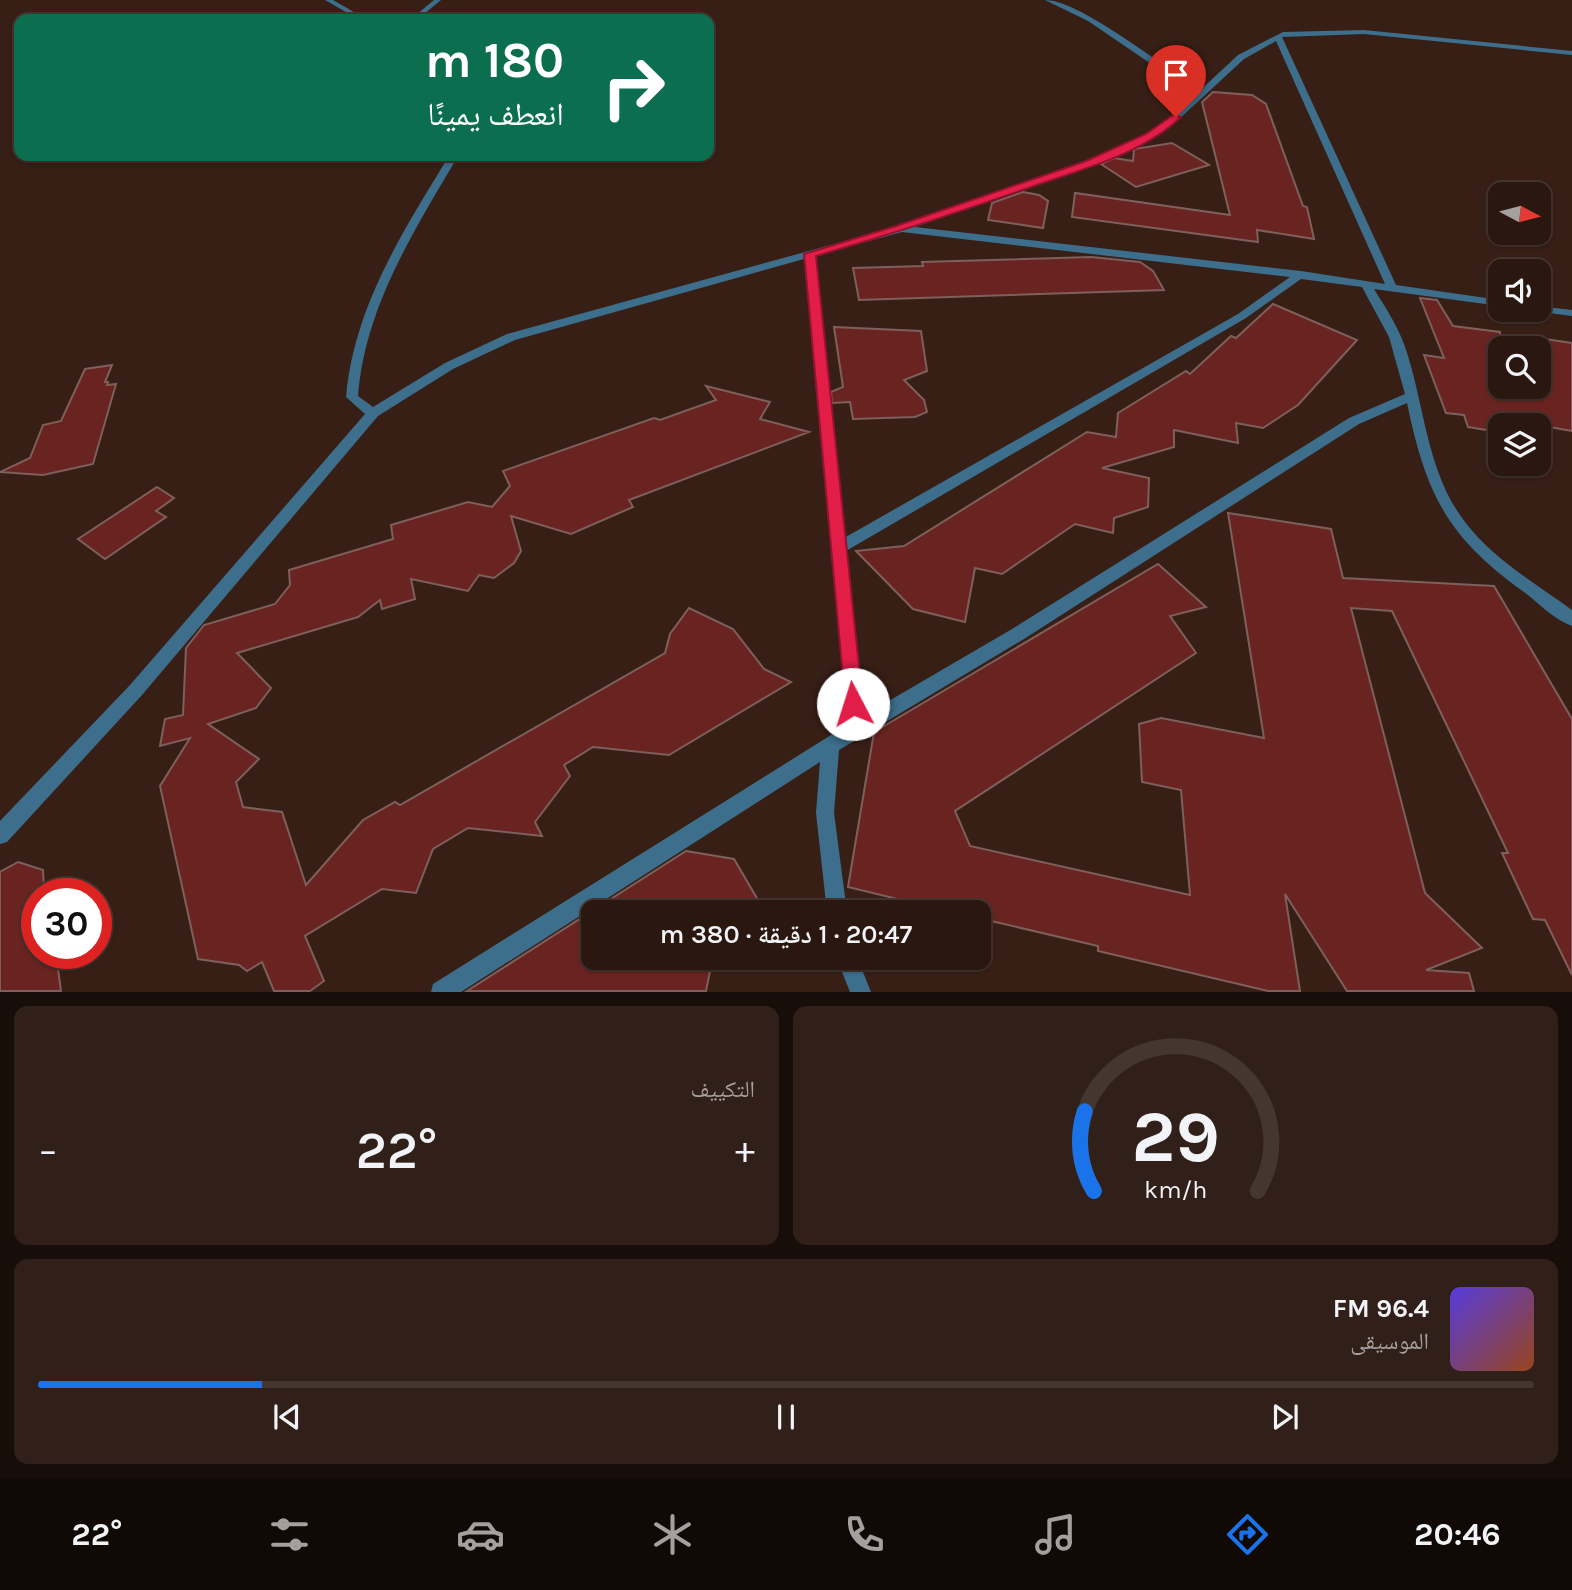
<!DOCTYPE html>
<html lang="ar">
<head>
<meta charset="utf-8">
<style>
  :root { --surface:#291710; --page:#312019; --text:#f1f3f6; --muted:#a59f9f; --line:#453630; --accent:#1a73e8 }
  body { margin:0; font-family:Karla,"Noto Naskh Arabic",sans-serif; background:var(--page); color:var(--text); direction:rtl; height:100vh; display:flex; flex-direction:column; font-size:26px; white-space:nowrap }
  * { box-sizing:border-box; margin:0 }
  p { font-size:23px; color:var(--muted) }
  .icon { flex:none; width:38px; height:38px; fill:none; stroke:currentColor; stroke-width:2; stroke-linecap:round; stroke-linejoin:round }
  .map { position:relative; height:992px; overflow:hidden; direction:ltr }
  .sheet { display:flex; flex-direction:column; gap:14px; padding:14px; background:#170d09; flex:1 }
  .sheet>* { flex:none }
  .guide { position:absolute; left:14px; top:14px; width:700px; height:147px; border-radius:14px; box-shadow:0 2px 5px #0004,0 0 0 2px var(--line); direction:rtl; background:#0b6e4f; color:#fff; overflow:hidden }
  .needle { width:46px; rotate:97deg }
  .buttons { position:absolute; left:1488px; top:182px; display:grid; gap:14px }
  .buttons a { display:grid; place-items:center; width:63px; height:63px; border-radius:14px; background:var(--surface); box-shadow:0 2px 5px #0004,0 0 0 2px var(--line); font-size:35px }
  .speed { position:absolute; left:21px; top:878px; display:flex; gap:14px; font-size:35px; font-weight:700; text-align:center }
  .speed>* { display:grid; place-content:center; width:91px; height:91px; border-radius:50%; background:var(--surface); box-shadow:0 2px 5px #0004,0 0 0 2px var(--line); line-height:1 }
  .speed .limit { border:10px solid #d22; background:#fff; color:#111 }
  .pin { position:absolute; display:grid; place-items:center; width:60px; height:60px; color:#fff; margin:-72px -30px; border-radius:50% 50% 50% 0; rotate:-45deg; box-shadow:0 0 7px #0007 }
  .pin .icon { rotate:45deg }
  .me { position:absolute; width:77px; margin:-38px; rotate:355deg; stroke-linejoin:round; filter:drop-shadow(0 0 5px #0008) }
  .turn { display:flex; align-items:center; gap:24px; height:147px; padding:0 35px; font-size:32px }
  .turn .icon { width:91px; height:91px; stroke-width:2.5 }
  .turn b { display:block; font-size:49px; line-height:60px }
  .big { font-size:52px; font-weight:600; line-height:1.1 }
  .sheet .card { flex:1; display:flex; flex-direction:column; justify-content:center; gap:10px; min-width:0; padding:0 24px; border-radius:14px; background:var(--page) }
  .sheet .dial { align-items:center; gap:0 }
  .dial svg { height:182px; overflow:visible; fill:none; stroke:var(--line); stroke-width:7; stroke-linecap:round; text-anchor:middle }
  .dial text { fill:var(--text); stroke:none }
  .song { display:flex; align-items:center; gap:21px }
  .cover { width:84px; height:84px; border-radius:10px; background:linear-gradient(135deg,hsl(250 70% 55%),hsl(20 70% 35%)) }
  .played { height:7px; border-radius:4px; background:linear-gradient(90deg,var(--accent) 15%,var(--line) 15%) }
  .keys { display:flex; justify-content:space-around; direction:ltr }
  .heat { display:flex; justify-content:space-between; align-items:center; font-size:38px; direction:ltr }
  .sheet .tiles { flex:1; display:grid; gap:14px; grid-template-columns:1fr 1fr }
  .card:last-child { grid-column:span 2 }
  .trip { position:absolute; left:581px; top:900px; width:410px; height:70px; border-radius:14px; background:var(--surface); box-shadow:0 2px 5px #0004,0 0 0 2px var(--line); font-weight:600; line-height:70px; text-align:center; direction:rtl }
  .tab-bar { display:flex; height:112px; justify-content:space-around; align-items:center; background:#100906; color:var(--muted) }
  .tab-bar .icon { width:49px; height:49px }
  .tab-bar .active { color:var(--accent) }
  .tab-bar b { font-size:32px; color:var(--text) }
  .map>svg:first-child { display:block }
</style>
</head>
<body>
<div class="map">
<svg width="1572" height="992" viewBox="0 0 1572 992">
  <rect width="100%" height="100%" fill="#371f16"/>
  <!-- building -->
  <g fill="#692421" stroke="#7e5f5c" stroke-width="2">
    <path d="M1213,92L1252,95L1266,104L1303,206L1307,207L1314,239L1257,230L1258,242L1072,217L1075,193L1230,215L1202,102Z"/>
    <path d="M1172,143L1209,165L1136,187L1101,164L1114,158L1133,161L1134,149Z"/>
    <path d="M1023,192L1039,195L1048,201L1043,228L988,220L992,203Z"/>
    <path d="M1091,257L1140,262L1153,271L1164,290L859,300L853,268L923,266L922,262Z"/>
    <path d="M1420,298L1437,300L1453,326L1500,332V387H1538V338L1572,343V431L1538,425H1500V432L1468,427L1464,415L1446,413L1424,355L1444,358Z"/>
    <path d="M1273,304L1357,340L1298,405L1263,428L1236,423L1238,443L1174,430V447L1102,468L1149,478L1148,507L1114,518L1113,533L1075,524L1002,574L975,568L965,622L913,609L856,551L904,546L1087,432L1116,437L1118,413L1186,371L1190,374L1231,336L1236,338Z"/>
    <path d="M834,327L921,331L927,371L904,380L924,400L927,412L915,417L853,419L850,402L832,403L831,392L843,387Z"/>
    <path d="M112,365L105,382H108L107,385L116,384L93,464L43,475L0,472L30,458L43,425L61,421L85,369Z"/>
    <path d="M706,386L770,402L760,419L809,432L629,500L633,507L571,534L511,516L521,551L514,563L494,578L479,575L468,591L411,579L415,599L382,609L380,600L358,617L237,653L271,688L256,708L208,724L259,759L236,782L243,807L282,812L306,885L363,820L395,802L400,805L665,653L670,634L689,608L733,629L764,669L791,682L669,755L593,747L564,765L570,776L535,822L542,836L468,828L433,849L416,893L382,889L305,936L324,981L310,991H274L262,962L247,971L239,965L198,959L160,786L190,738L160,746L165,719L183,715L186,648L204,625L275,604L290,585L289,570L393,539L391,525L468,502L492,507L510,486L503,471L654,418L660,420L716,400Z"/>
    <path d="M157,487L174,498L156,511L166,517L105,559L78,539Z"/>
    <path d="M1228,513L1331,529L1343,578L1494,586L1572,719V975L1545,920L1533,919L1502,853H1508L1392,611L1351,608L1425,893L1482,948L1426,970L1469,973L1474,991H1347L1285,894L1300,991H1268L1098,951V946L978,918V912H951L848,887L874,732L1158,564L1206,607L1170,616L1196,653L955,811L970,846L1190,895L1181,790L1142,782L1139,724L1161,718L1264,738Z"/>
    <path d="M686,851L734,859L765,912H593V957H713L706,991H467Z"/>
    <path d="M18,862L43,870L44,890L37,894V954H56L61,991H0V872Z"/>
  </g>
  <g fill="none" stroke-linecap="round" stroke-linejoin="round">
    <!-- minor -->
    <g fill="#3d6e8c" fill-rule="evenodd">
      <path d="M325,0H333L366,19H358Z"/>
      <path d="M434,0H441L418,19H411Z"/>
      <path d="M1045,0C1076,0 1143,52 1172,70L1178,80L1180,109L1238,55L1283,32L1364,30L1572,51V55L1364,34L1282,37L1396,285L1500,300V306L1374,289C1387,310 1401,331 1408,356C1425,411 1428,474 1465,522C1493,559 1535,583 1572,610V626C1555,620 1538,603 1524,592C1447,537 1426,494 1407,403L1359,424L1024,639L839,750L834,813L847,912H827L816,813L820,762L461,992H431L433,984L847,725L804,259L515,340L453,369L378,416L142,695L7,842L0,844V821L130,685L365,414L346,397C354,307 403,231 449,156H458C414,231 365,307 358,396L373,407L445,363L507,334L896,227L1087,161L1146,134L1172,116L1170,80L1166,74L1088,21ZM1276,41L1385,284L1301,271L915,227L1093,165L1152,138L1179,119L1244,59ZM902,232L1290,277L1238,314L844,538L814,256ZM1301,279L1362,287L1389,337L1405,394L1349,418L1012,629L863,716L846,551L1246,318Z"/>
      <path d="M1538,306L1572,310V316L1534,311L1533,310H1538Z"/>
      <path d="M836,957H857L871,992H850Z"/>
    </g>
  </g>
  <!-- route -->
  <path fill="#e11d48" stroke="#92132f" stroke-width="2" d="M1173,115L1181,117C1143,154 1080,170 1031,187C960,212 889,235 816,256L863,704L860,710L853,712L846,710L804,254L896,226L1086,161L1146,134Z"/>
</svg>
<div class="buttons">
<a><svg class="needle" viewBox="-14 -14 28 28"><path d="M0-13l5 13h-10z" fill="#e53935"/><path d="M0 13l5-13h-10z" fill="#a59f9f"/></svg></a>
<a><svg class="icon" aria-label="sound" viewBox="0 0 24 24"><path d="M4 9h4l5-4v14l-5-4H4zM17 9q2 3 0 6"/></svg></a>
<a><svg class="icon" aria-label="search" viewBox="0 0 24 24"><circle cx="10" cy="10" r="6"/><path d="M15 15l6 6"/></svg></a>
<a><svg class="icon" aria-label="layers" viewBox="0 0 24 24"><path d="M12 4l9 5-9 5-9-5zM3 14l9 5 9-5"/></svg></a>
</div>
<div class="speed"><div class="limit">30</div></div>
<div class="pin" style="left:1176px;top:117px;background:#d93025"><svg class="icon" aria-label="arrive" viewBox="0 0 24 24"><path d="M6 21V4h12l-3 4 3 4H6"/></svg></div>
<svg class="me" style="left:853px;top:704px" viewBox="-20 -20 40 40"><circle r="19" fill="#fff"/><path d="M0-13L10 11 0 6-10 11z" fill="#e11d48"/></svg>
<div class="trip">20:47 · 1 دقيقة · 380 m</div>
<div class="guide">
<div class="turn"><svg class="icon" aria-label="right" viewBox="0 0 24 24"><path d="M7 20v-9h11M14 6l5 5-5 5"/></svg><div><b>180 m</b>انعطف يمينًا</div></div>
</div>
</div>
<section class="sheet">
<div class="tiles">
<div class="card dial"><svg viewBox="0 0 100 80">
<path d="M14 69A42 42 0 1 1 86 69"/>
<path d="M14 69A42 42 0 0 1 10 34" stroke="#1a73e8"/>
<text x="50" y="56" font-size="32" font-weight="700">29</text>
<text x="50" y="72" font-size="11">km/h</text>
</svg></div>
<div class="card"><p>التكييف</p>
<div class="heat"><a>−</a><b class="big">22°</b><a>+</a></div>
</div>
<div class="card">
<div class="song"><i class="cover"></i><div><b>96.4 FM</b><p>الموسيقى</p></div></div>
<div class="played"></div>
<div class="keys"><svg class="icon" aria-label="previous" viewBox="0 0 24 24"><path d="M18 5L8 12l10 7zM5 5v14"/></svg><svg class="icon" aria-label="pause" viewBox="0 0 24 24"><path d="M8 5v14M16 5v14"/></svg><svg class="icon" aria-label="next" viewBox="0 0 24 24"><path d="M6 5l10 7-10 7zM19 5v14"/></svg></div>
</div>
</div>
</section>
<nav class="tab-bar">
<b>20:46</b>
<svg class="icon active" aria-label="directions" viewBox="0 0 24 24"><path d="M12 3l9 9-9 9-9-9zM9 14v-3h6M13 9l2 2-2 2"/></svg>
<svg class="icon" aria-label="music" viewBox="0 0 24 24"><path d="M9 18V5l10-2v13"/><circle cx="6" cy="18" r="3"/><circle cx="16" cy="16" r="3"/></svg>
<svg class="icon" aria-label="phone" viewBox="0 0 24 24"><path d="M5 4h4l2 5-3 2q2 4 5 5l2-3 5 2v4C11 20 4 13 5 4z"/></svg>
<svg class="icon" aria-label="climate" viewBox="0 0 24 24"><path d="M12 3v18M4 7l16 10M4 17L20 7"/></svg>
<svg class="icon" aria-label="car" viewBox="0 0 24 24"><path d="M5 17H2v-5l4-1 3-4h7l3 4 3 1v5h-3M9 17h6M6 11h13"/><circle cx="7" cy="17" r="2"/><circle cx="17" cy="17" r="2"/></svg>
<svg class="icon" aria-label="filters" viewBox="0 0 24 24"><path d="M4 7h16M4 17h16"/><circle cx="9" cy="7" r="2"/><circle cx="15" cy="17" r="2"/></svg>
<b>22°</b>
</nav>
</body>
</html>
